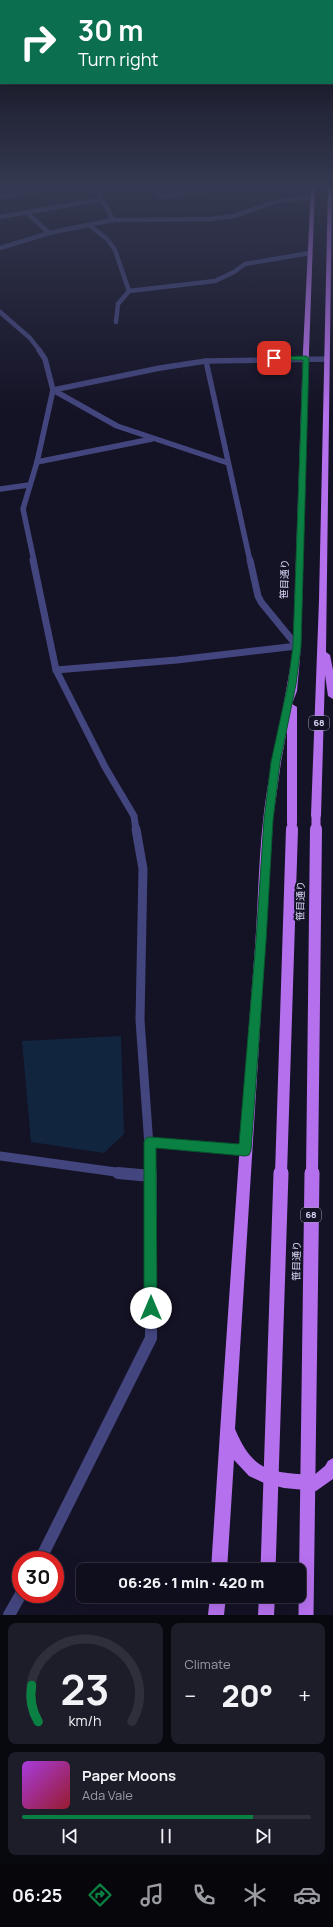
<!DOCTYPE html>
<html lang="en">
<head>
<meta charset="utf-8">
<style>
  :root { --surface:#0f0e1c; --page:#1d1c29; --text:#f1f3f6; --muted:#9b9ca3; --line:#2f2e3b; --accent:#0b8043 }
  body { margin:0; font-family:Manrope,"Noto Sans JP",sans-serif; background:var(--page); color:var(--text); height:100vh; display:flex; flex-direction:column; font-size:15px; white-space:nowrap }
  * { box-sizing:border-box; margin:0 }
  p { font-size:13px; color:var(--muted) }
  .icon { flex:none; width:22px; height:22px; fill:none; stroke:currentColor; stroke-width:2; stroke-linecap:round; stroke-linejoin:round }
  .map { position:relative; height:1615px; overflow:hidden }
  .side { display:flex; flex-direction:column; gap:8px; padding:8px; background:#08080f; flex:1 }
  .side>* { flex:none }
  .banner { position:absolute; left:0px; top:0px; width:333px; height:84px; box-shadow:0 4px 16px #0002,0 0 0 1px var(--line); background:#0b6e4f; color:#fff; overflow:hidden }
  .speed { position:absolute; left:12px; top:1551px; display:flex; gap:8px; font-size:20px; font-weight:700; text-align:center }
  .speed>* { display:grid; place-content:center; width:52px; height:52px; border-radius:50%; background:var(--surface); box-shadow:0 4px 16px #0002,0 0 0 1px var(--line); line-height:1 }
  .speed .limit { border:6px solid #d22; background:#fff; color:#111 }
  .pin { position:absolute; display:grid; place-items:center; width:34px; height:34px; color:#fff; margin:-17px; border-radius:8px; box-shadow:0 2px 6px #0006 }
  .me { position:absolute; width:44px; margin:-22px; rotate:0deg; stroke-linejoin:round; filter:drop-shadow(0 0 3px #0008) }
  .turn { display:flex; align-items:center; gap:14px; height:84px; padding:0 12px; font-size:18px }
  .turn .icon { width:52px; height:52px; stroke-width:2.5 }
  .turn b { display:block; font-size:28px; line-height:34px }
  .big { font-size:30px; font-weight:800; line-height:1.1 }
  .side .widget { flex:1; display:flex; flex-direction:column; justify-content:center; gap:6px; min-width:0; padding:0 14px; border-radius:8px; background:var(--page) }
  .side .dial { align-items:center; gap:0 }
  .dial svg { height:104px; overflow:visible; fill:none; stroke:var(--line); stroke-width:7; stroke-linecap:round; text-anchor:middle }
  .dial text { fill:var(--text); stroke:none }
  .song { display:flex; align-items:center; gap:12px }
  .cover { width:48px; height:48px; border-radius:6px; background:linear-gradient(135deg,hsl(280 70% 55%),hsl(350 70% 35%)) }
  .played { height:4px; border-radius:2px; background:linear-gradient(90deg,var(--accent) 80%,var(--line) 80%) }
  .keys { display:flex; justify-content:space-around; direction:ltr }
  .heat { display:flex; justify-content:space-between; align-items:center; font-size:22px; direction:ltr }
  .side .tiles { flex:1; display:grid; gap:8px; grid-template-columns:1fr 1fr }
  .widget:last-child { grid-column:span 2 }
  .trip { position:absolute; left:76px; top:1563px; width:230px; height:40px; border-radius:8px; background:var(--surface); box-shadow:0 4px 16px #0002,0 0 0 1px var(--line); font-weight:800; line-height:40px; text-align:center }
  .menu { display:flex; height:64px; justify-content:space-around; align-items:center; background:#06060b; color:var(--muted) }
  .menu .icon { width:28px; height:28px }
  .menu .selected { color:var(--accent) }
  .menu b { font-size:18px; color:var(--text) }
  .map>svg:first-child { display:block }
</style>
</head>
<body>
<div class="map">
<svg width="333" height="1615" viewBox="0 0 333 1615">
  <rect width="100%" height="100%" fill="#141225"/>
  <!-- water -->
  <path fill="#11253f" d="M121,1036L124,1134L104,1153L31,1142L22,1041Z"/>
  <g fill="none" stroke-linecap="round" stroke-linejoin="round">
    <!-- minor-far4 -->
    <g stroke="#43457e" stroke-width="4.5">
      <path d="M96,187L113,220"/>
      <path d="M150,187L162,197L222,187"/>
      <path d="M0,197L56,187"/>
      <path d="M26,212L49,233"/>
      <path d="M0,217L103,199"/>
      <path d="M89,225L107,239L115,250L129,291L118,304L116,322"/>
      <path d="M0,248L49,233L113,220L211,219L234,216L278,201L313,197"/>
      <path d="M129,291L215,281L234,272L245,264L310,253"/>
      <path d="M0,312L30,338L40,351"/>
    </g>
    <!-- minor-far3 -->
    <g stroke="#43457e" stroke-width="5.5">
      <path d="M53,390L117,426L228,463"/>
      <path d="M53,390L160,368L206,361"/>
      <path d="M37,462L152,439"/>
      <path d="M0,489L29,485"/>
      <path d="M34,561L23,509L37,462L53,390L45,359L39,350"/>
      <path d="M250,561L206,361L327,359"/>
    </g>
    <!-- minor-far2 -->
    <g stroke="#43457e" stroke-width="7">
      <path d="M33,560L56,670L105,767L134,816L136,830"/>
      <path d="M250,560L258,596L261,602L297,646"/>
      <path d="M56,670L177,660L297,646"/>
    </g>
    <!-- minor-far1 -->
    <g stroke="#43457e" stroke-width="9">
      <path d="M136,829L143,869L140,1020L151,1174"/>
      <path d="M150,1142L245,1151"/>
      <path d="M0,1156L130,1174"/>
    </g>
    <!-- minor -->
    <g stroke="#43457e" stroke-width="12">
      <path d="M118,1173L151,1176"/>
      <path d="M40,1560L151,1338V1173"/>
      <path d="M9,1615L21,1594"/>
    </g>
    <!-- primary -->
    <g fill="#b570ed" fill-rule="evenodd">
      <path d="M311,187H315L309,351L301,646L297,691L292,704L297,707V823L296,826H288L287,823V730L281,762L273,820L235,1429C253,1472 270,1472 314,1475L325,1466L328,1461L333,1458V1479L316,1491L284,1488L264,1483L249,1476L234,1460L227,1570H211C224,1367 238,1163 254,960C258,914 258,867 263,821C269,762 286,705 293,646L303,351Z"/>
      <path d="M328,187H332L326,652L330,655L333,670V699L328,696L325,675L321,815L320,818H312L311,815L319,600Z"/>
      <path d="M210,1596H226L224,1615H208Z"/>
      <path d="M259,1596H275L274,1615H258Z"/>
    </g>
    <!-- primary-bridge-far2 -->
    <g stroke="#b570ed" stroke-width="9">
      <path d="M292,830V823"/>
      <path d="M316,830V815"/>
    </g>
    <!-- primary-bridge-far1 -->
    <g stroke="#b570ed" stroke-width="12">
      <path d="M281,1174L292,829"/>
      <path d="M312,1174L316,829"/>
    </g>
    <!-- primary-bridge -->
    <g stroke="#b570ed" stroke-width="15">
      <path d="M268,1570L281,1173"/>
      <path d="M306,1615L312,1173"/>
    </g>
  </g>
  <!-- sky -->
  <linearGradient id="sky" x2="0" y2="1"><stop stop-color="#0b0a14"/><stop offset="0.45" stop-color="#343951"/><stop offset="1" stop-color="#343951" stop-opacity="0"/></linearGradient>
  <rect width="333" height="413" fill="url(#sky)"/>
  <!-- route -->
  <path fill="#0b8043" stroke="#07532c" d="M306,356L309,358L301,646L296,684L280,762L273,820L266,941L251,1150L249,1155L245,1156L156,1148L157,1308L155,1313L151,1315L146,1313L144,1308V1142L146,1138L150,1137L239,1144L256,941L264,820L271,762L288,684L293,646L303,360H274L271,358L274,357Z"/>
  <g text-anchor="middle" stroke-width="4" stroke-linejoin="round" paint-order="stroke">
    <!-- shield labels -->
    <g fill="#141225" stroke="#a09fba" stroke-width="1">
      <rect x="309" y="716" width="20" height="14" rx="3"/>
      <rect x="301" y="1208" width="20" height="14" rx="3"/>
    </g>
    <g font-size="9" font-weight="bold" fill="#dcdbfa">
      <text x="319" y="726">68</text>
      <text x="311" y="1218">68</text>
    </g>
    <!-- street labels -->
    <g font-size="10" fill="#dcdbfa" stroke="#141225">
      <text transform="translate(284 579) rotate(-88)" y="4">笹目通り</text>
      <text transform="translate(300 901) rotate(-89)" y="4">笹目通り</text>
      <text transform="translate(296 1261) rotate(-89)" y="4">笹目通り</text>
    </g>
  </g>
</svg>
<div class="speed"><div class="limit">30</div></div>
<div class="pin" style="left:274px;top:358px;background:#d93025"><svg class="icon" aria-label="arrive" viewBox="0 0 24 24"><path d="M6 21V4h12l-3 4 3 4H6"/></svg></div>
<svg class="me" style="left:151px;top:1308px" viewBox="-20 -20 40 40"><circle r="19" fill="#fff"/><path d="M0-13L10 11 0 6-10 11z" fill="#0b8043"/></svg>
<div class="trip">06:26 · 1 min · 420 m</div>
<div class="banner">
<div class="turn"><svg class="icon" aria-label="right" viewBox="0 0 24 24"><path d="M7 20v-9h11M14 6l5 5-5 5"/></svg><div><b>30 m</b>Turn right</div></div>
</div>
</div>
<section class="side">
<div class="tiles">
<div class="widget dial"><svg viewBox="0 0 100 80">
<path d="M14 69A42 42 0 1 1 86 69"/>
<path d="M14 69A42 42 0 0 1 9 41" stroke="#0b8043"/>
<text x="50" y="56" font-size="32" font-weight="700">23</text>
<text x="50" y="72" font-size="11">km/h</text>
</svg></div>
<div class="widget"><p>Climate</p>
<div class="heat"><a>−</a><b class="big">20°</b><a>+</a></div>
</div>
<div class="widget">
<div class="song"><i class="cover"></i><div><b>Paper Moons</b><p>Ada Vale</p></div></div>
<div class="played"></div>
<div class="keys"><svg class="icon" aria-label="previous" viewBox="0 0 24 24"><path d="M18 5L8 12l10 7zM5 5v14"/></svg><svg class="icon" aria-label="pause" viewBox="0 0 24 24"><path d="M8 5v14M16 5v14"/></svg><svg class="icon" aria-label="next" viewBox="0 0 24 24"><path d="M6 5l10 7-10 7zM19 5v14"/></svg></div>
</div>
</div>
</section>
<nav class="menu">
<b>06:25</b>
<svg class="icon selected" aria-label="directions" viewBox="0 0 24 24"><path d="M12 3l9 9-9 9-9-9zM9 14v-3h6M13 9l2 2-2 2"/></svg>
<svg class="icon" aria-label="music" viewBox="0 0 24 24"><path d="M9 18V5l10-2v13"/><circle cx="6" cy="18" r="3"/><circle cx="16" cy="16" r="3"/></svg>
<svg class="icon" aria-label="phone" viewBox="0 0 24 24"><path d="M5 4h4l2 5-3 2q2 4 5 5l2-3 5 2v4C11 20 4 13 5 4z"/></svg>
<svg class="icon" aria-label="climate" viewBox="0 0 24 24"><path d="M12 3v18M4 7l16 10M4 17L20 7"/></svg>
<svg class="icon" aria-label="car" viewBox="0 0 24 24"><path d="M5 17H2v-5l4-1 3-4h7l3 4 3 1v5h-3M9 17h6M6 11h13"/><circle cx="7" cy="17" r="2"/><circle cx="17" cy="17" r="2"/></svg>
</nav>
</body>
</html>
